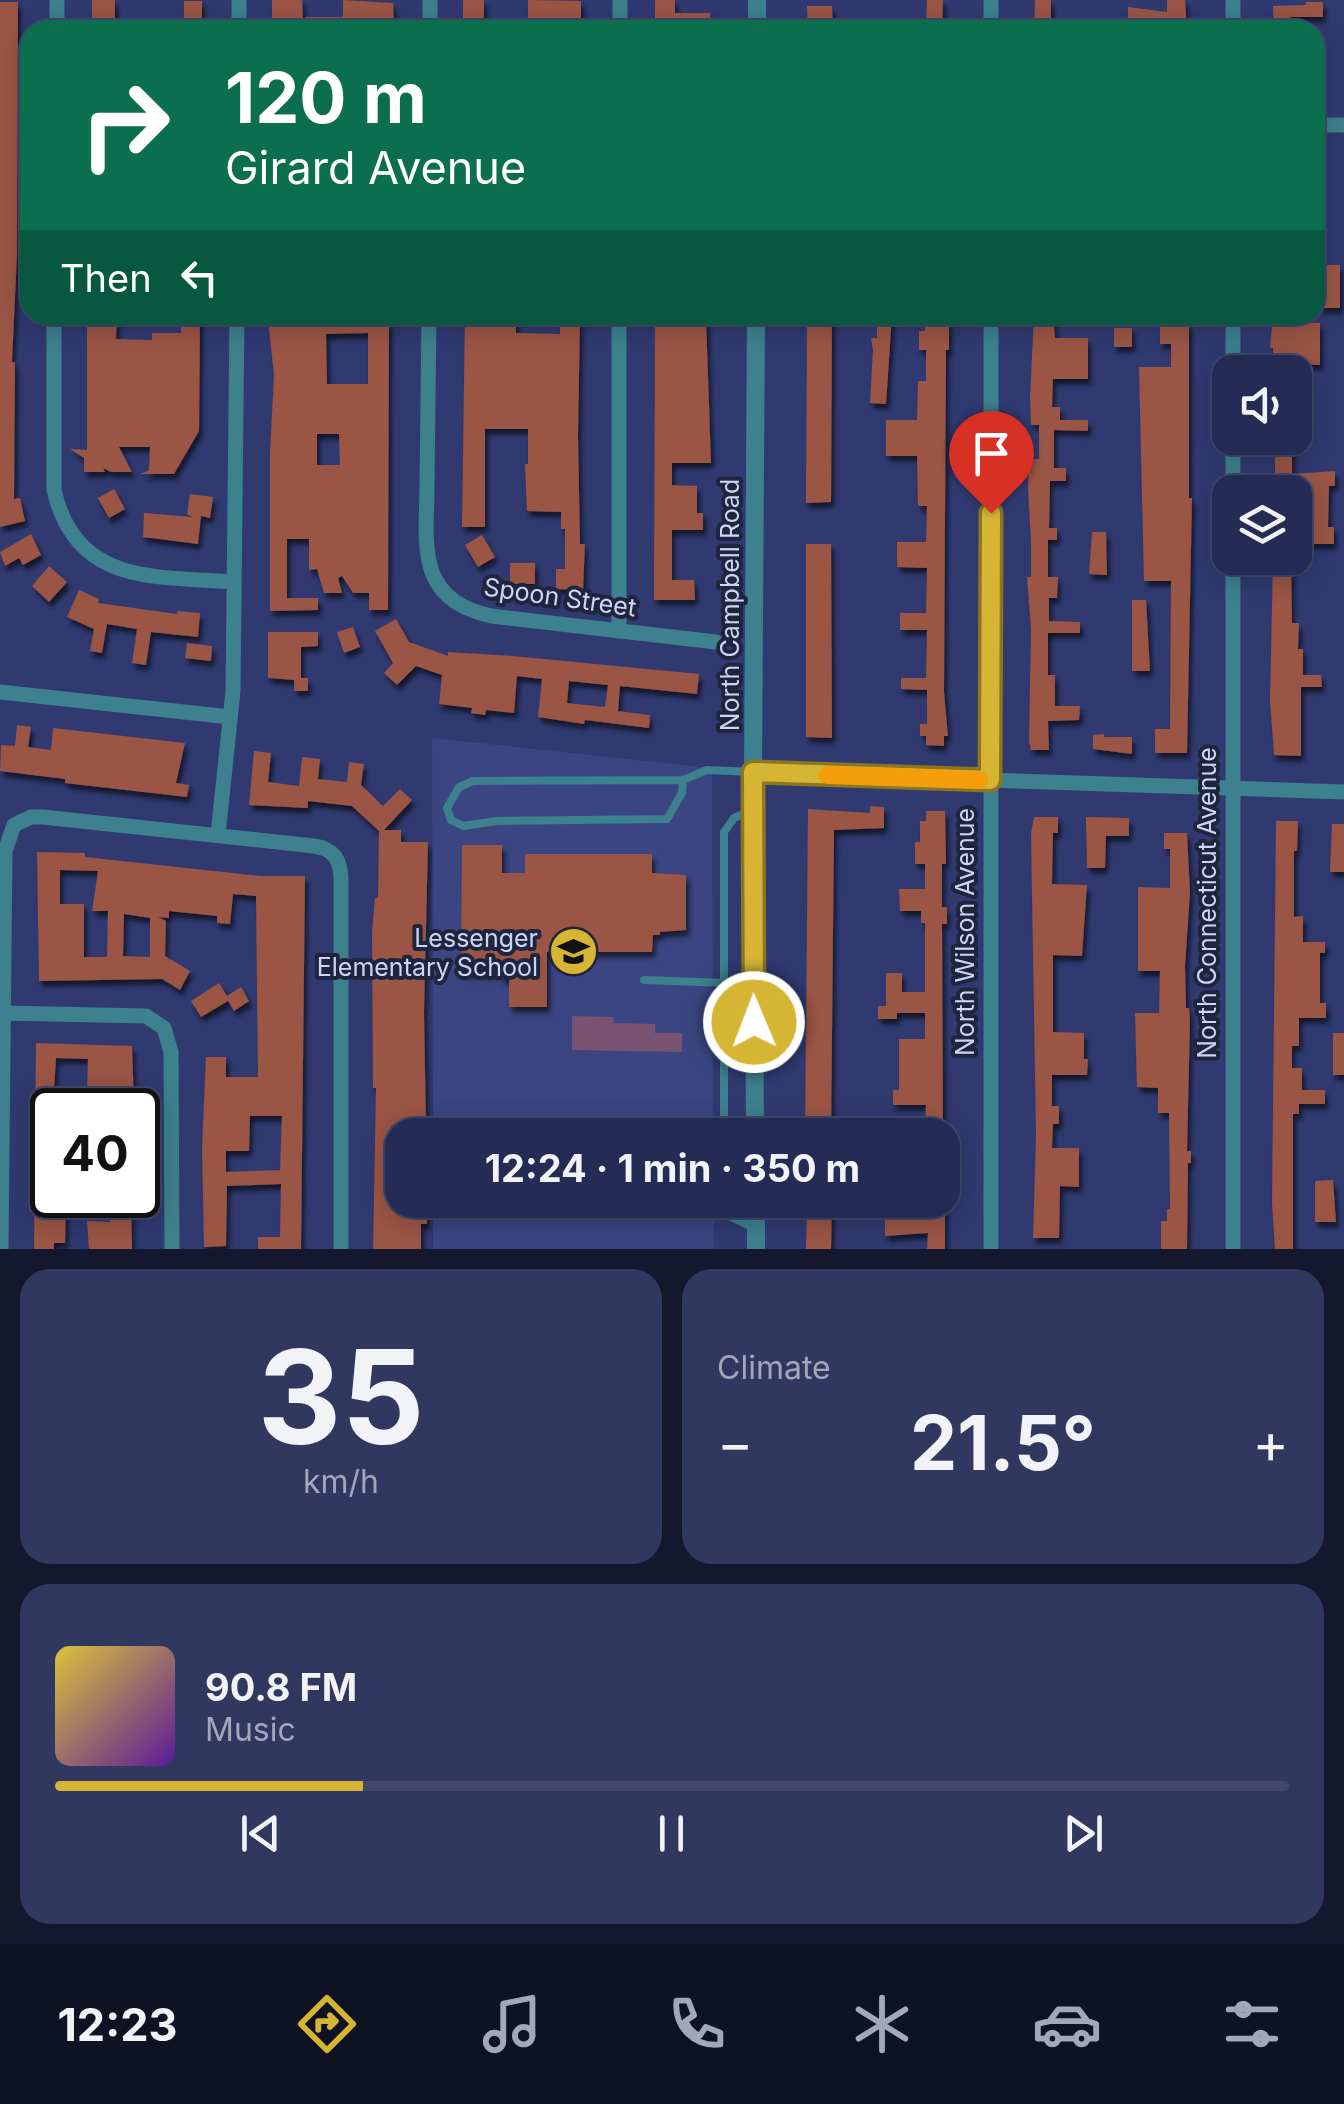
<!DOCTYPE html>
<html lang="en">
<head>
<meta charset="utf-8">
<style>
  :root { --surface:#242c55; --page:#30385f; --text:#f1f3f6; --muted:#a3a7b9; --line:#41486c; --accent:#d7b534 }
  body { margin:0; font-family:Inter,sans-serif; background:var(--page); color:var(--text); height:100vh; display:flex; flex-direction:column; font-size:38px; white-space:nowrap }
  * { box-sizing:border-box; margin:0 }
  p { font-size:32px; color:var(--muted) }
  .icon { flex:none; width:55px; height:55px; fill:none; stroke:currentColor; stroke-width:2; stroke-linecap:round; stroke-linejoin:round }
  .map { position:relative; height:1249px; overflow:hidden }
  .details { display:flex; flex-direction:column; gap:20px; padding:20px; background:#14182f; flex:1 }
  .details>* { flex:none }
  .hud { position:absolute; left:20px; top:20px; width:1305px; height:305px; border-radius:30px; box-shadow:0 5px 25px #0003,0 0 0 2px var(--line); background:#0b6e4f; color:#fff; overflow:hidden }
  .tools { position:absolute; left:1212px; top:355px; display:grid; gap:20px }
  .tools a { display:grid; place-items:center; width:100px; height:100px; border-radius:20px; background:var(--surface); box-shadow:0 5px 25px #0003,0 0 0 2px var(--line); font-size:50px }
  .speed { position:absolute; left:30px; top:1088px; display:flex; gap:20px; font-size:50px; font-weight:700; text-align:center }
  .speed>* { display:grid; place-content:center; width:130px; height:130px; border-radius:50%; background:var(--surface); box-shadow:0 5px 25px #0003,0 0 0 2px var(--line); line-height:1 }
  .speed .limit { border:5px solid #111; border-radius:15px; background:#fff; color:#111 }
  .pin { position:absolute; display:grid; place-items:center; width:85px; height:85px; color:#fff; margin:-102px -42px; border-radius:50% 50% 50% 0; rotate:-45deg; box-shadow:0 0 10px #0007 }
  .pin .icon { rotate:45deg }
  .me { position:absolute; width:110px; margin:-55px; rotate:359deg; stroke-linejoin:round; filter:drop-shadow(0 0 8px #0008) }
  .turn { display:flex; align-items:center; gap:35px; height:210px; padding:0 40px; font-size:45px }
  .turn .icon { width:130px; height:130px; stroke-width:2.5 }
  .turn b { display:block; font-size:70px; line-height:85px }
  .then { display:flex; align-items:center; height:95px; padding:0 40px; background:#0003; gap:20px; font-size:38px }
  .big { font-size:75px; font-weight:700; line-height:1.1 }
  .details .card { flex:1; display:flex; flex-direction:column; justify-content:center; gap:15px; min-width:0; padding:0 35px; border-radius:30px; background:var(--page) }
  .details .dial { align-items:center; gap:0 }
  .dial b { font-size:130px; line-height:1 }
  .song { display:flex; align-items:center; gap:30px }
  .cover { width:120px; height:120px; border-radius:15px; background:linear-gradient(135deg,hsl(50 70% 55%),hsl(270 70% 35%)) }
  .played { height:10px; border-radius:5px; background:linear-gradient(90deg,var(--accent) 25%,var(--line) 25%) }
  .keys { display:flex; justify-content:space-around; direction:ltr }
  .heat { display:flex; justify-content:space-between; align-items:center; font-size:55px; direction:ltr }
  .details .tiles { flex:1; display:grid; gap:20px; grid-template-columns:1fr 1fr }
  .card:last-child { grid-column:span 2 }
  .trip { position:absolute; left:385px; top:1118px; width:575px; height:100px; border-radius:30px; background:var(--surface); box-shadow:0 5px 25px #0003,0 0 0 2px var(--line); font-weight:700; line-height:100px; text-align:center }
  .tabs { display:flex; height:160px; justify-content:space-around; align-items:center; background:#0e1222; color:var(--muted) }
  .tabs .icon { width:70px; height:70px }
  .tabs .selected { color:var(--accent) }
  .tabs b { font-size:45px; color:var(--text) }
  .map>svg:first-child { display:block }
</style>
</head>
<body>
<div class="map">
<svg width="1344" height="1249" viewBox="0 0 1344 1249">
  <defs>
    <filter id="shadow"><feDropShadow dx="3" dy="5.5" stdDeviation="2.5" flood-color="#0009"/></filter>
  </defs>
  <rect width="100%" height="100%" fill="#303a71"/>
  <!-- built -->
  <g fill="#3a4581">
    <path d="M432,738L712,768L713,1135H433Z"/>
    <path d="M433,1200H713L714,1249H433Z"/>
  </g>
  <!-- green -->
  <path fill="#785371" d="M572,1016L613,1017L614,1023L655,1024V1033H682V1052L572,1050Z"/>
  <!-- building -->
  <g fill="#9a5444" fill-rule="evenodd" filter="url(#shadow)">
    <rect x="92" y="0" width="23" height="22"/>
    <path d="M272,0H302L303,22H272Z"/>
    <path d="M343,0L393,3L394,27L305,30V17H343Z"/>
    <rect x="463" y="0" width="21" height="24"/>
    <path d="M528,0L581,1V27L562,26V19H528Z"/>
    <path d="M655,0H675V13H710V28L655,30Z"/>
    <path d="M927,0H943L942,30H926Z"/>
    <path d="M1035,0H1051V30H1034Z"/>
    <path d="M1167,0H1185L1187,30H1153V23H1128V7L1167,12Z"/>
    <rect x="184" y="1" width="18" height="25"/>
    <path d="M0,2H18L17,254L12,362H15L14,499L20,498L25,521L0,527Z"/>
    <path d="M1306,2H1323V17H1291V30H1274L1273,6L1306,5Z"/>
    <path d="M807,6H832L833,30H808Z"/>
    <path d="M1325,265H1340V308H1321V294H1325Z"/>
    <path d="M306,315H323V320L389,321L388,610H369V593H353L342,576L338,578L342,593H324L317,569L309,570V539H287V598H318V610L270,611V453L274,375L268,320H306ZM368,333V384H327L326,334ZM317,434H339L340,465H317Z"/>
    <path d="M465,315H516V333L560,334V315H580L578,436L580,544H585L583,590L556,589V569H565V529H561V512L527,511L525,464H528V429H485V527H462Z"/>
    <path d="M655,315H674V318H706L711,463H672V485L697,486V513H703V530H672V580H694L695,600H654Z"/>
    <path d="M807,315H832L831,502L806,503Z"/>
    <path d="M877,315H892L886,404L870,403L873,350L871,338H877Z"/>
    <path d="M925,315H948L949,331V350H946L944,692L948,736H944V746L926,745V736H920V724H927V690L901,689V678H926L927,630H900V613H926L927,568L897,567V542H926L927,506H918L917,456H886V420H917L918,381H926V350H919V331H925Z"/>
    <path d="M1034,315H1053L1055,338H1088V379H1053L1052,407H1060V420H1088V431L1054,430V468H1066V481H1050L1049,528H1057V540H1048V577H1058L1057,598H1049V621L1080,622V633H1048V675H1055V706H1080L1079,720L1048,721L1049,750H1031L1029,741L1031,629L1027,577H1031V540L1028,489L1029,459H1039V425H1031L1030,398Z"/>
    <path d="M1273,315H1291V323H1320V365L1292,364V372H1273V348H1270Z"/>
    <path d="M181,316L200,317L199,431L174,474H141L149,470L150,447H119L132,472H111L103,468L105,472H84V458L70,449L87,450V317L117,318L116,339L152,340V333H181Z"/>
    <path d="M1160,323H1189V498H1192L1187,753H1155V729H1170L1171,581H1144L1139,367H1171V344H1160Z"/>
    <rect x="1114" y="328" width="18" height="19"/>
    <path d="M1275,444H1292V474L1335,471V486H1329L1328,527H1334V544H1295V531H1311L1312,491H1275Z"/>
    <path d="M114,489L125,509L109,518L98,498Z"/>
    <path d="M190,494L213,497L210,518L201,516L198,544L143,537L144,513L192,517L187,514Z"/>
    <path d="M1092,532H1106L1107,575L1089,574Z"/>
    <path d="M31,534L41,555L23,565L19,558L5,566L0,552Z"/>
    <path d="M482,535L495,557L478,567L465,545Z"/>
    <path d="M806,544H831L832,738L806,737Z"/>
    <path d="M1273,560H1291L1292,623H1299L1298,649H1303V675H1321L1322,687H1301V756L1274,755L1270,700Z"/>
    <rect x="510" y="563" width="25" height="21"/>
    <path d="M49,566L67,582L49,602L32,586Z"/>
    <path d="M79,590L99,599L98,603L177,614L178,611L200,613L198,637L151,632L146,665L132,663L137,629L107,624L102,653L90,651L94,629L67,617Z"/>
    <path d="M1132,600H1146L1150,671H1132Z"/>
    <path d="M396,619L409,642L448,656V652L513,656L699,674L697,694L620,686L618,711L650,715L649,728L585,720L584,724L538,717L542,679L517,676L514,713L486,710L485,715L471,713L472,708L439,704L442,675L416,666L397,685L384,673L393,663L375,631ZM569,681L608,685L605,707L567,703Z"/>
    <path d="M353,627L360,647L344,653L337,632Z"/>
    <path d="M268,632H318V646L301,647V678H308V691H294V680L268,678Z"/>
    <path d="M187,643L212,646L211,661L185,658Z"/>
    <path d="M17,725L31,727L28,747L51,750L53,728L185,743L176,783L189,785L187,797L65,783V779L0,771L1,745L15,746Z"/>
    <path d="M1104,734V737H1132V754L1093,749V735Z"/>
    <path d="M254,751L271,753L268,782L299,786L302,757L320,759L318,779L347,782L349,762L364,764L361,785L383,806L400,789L412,800L384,830H401V842H428L424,1013L426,1125H395L396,1208H427V1224H421V1249H373L376,1088H373L372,932L375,898H378L379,831L352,806L308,801V808L249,805Z"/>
    <path d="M870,806L884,807V828L834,830L831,1135H805L808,809L870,813Z"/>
    <path d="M926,811H945L946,864H942V907H947V924H942L943,1127H925L926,1105H893V1090H899V1039H925V1013H897V1019H878V1006H886V973H902V992H925V923H921V911H900L899,889H925V864H915V842H920V821H926Z"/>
    <path d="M1034,817H1058V833H1053L1052,884L1087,885L1082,956L1053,955V1032L1084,1033V1059H1088L1087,1075H1052V1106H1059V1124H1053L1052,1148H1079V1187L1060,1186L1059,1238H1033L1036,1134L1031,833Z"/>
    <path d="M1086,817L1129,818V836H1106L1105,868H1087Z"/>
    <path d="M1276,821H1298L1297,851H1294V917L1303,916V942H1325V953H1320V1003H1326V1018H1299V1046H1292V1068H1302V1090H1325V1104H1299V1114H1293V1249H1275L1272,1203Z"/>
    <path d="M1332,824H1344V872H1330Z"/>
    <path d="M1164,833H1187L1190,892L1185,966L1186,1008H1189L1190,1021L1187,1151H1191V1163H1188L1187,1249H1161V1221H1167V1209H1170L1169,1113H1158V1088L1137,1087L1135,1013H1159L1160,971H1138V887L1170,888V849H1164Z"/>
    <path d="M462,845H502V873H525V854H652V873L686,875V930L660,932V935H653L652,952H547V1007H509V979H502V973H461Z"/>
    <path d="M37,852L85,853V857L260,876H305L301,1249H258V1237H280L281,1184L227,1186L226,1246L204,1247L202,1148L206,1057H226V1077H258L256,896L233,894L230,924L217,923V916L169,911V918L158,917L166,921L165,956L190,971L180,990L162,979L39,981ZM60,870L98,871L92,911H108L107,957H84V904H60ZM124,914L150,918V957L123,956ZM250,1116H282L280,1170L226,1172V1151H249Z"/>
    <path d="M219,983L227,996L241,987L249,1001L234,1011L228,1001L201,1017L191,1001Z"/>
    <rect x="1333" y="1033" width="11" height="42"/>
    <path d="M36,1043L132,1046L134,1104H104V1110H87V1106L56,1105V1110H52V1195H80V1208H66L65,1243H54V1249H34ZM56,1058L88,1059L87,1091H54Z"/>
    <path d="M1333,1180L1336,1222H1315V1181Z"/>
    <path d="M110,1195H131L132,1249H89L87,1221L110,1222Z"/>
    <path d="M807,1200H832L831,1249H806Z"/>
    <path d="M945,1200V1249H927L928,1233L885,1236V1218H897V1201Z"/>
  </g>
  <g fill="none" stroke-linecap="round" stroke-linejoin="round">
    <!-- service -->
    <g stroke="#3d808e" stroke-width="8">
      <path d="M683,780L682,793L667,819L497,821L463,826L451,820L447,808L459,787L473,781L683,780L707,770L753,772"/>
      <path d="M644,980L753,984"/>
      <path d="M724,1135V832L734,818L753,810"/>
      <path d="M724,1200L727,1215L754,1228"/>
    </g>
    <!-- minor -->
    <g stroke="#3d808e" stroke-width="15">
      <path d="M620,0V30"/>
      <path d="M57,30V0"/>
      <path d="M239,30V0"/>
      <path d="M430,30V0"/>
      <path d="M991,30V0"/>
      <path d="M1233,30V0"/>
      <path d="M1315,125H1344"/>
      <path d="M54,315V490C76,585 154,576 234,582"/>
      <path d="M429,315C428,372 428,429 427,487C427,514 423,546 432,572C442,599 465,610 491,616L716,642"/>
      <path d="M1233,372V315"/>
      <path d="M1233,492V438"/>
      <path d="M619,631V315"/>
      <path d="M0,692L230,717"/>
      <path d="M753,772L1344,792"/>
      <path d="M218,835L233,691L237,315"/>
      <path d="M3,1013L146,1016L164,1028L171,1052L172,1249"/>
      <path d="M1,1249L5,851L14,825L31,817H43L314,846C335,849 341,861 341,881V1249"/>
      <path d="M991,1249V315"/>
      <path d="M1233,1249V558"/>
    </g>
    <!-- tertiary -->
    <g stroke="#3d808e" stroke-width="18">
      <path d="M757,30V0"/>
      <path d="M755,1135L753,772L756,315"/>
      <path d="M756,1200V1249"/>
    </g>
  </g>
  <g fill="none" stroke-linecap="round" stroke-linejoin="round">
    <defs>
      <path id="route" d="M754,1022L753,772L990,780L991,513"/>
    </defs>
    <!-- route casing -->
    <use href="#route" stroke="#8c7622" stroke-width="25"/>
    <!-- route -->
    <use href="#route" stroke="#d7b534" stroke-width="18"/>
    <!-- slow -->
    <path stroke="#f59e0b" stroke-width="18" d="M828,775L979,780"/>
  </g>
  <!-- icons -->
  <defs>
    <symbol id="school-disc" viewBox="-11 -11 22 22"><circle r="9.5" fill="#d7b534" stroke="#1f253d"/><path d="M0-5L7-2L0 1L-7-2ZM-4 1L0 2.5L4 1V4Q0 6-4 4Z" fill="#111"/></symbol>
  </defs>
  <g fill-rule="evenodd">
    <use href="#school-disc" x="546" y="924" width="55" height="55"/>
  </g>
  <g text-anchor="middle" stroke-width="8" stroke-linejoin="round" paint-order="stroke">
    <!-- street labels -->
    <g font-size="25" fill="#ccd5f7" stroke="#1f253d">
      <text transform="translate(560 597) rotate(8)" y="9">Spoon Street</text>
      <text transform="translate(730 605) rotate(-90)" y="9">North Campbell Road</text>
      <text transform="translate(1207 903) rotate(-90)" y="9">North Connecticut Avenue</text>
      <text transform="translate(965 932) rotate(-90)" y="9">North Wilson Avenue</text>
    </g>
    <!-- poi labels -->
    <g font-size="25" fill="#ccd5f7" stroke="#1f253d" text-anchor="end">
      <text x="538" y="947">Lessenger<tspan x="538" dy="29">Elementary School</tspan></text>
    </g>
  </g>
</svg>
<div class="tools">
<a><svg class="icon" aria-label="sound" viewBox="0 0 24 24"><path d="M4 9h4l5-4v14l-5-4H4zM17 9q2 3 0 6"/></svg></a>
<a><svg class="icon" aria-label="layers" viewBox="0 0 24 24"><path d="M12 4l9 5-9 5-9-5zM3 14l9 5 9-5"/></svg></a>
</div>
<div class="speed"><div class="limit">40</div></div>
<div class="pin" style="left:991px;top:513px;background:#d93025"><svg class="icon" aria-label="arrive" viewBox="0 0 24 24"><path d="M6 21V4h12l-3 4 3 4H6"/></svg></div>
<svg class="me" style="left:754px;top:1022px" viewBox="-20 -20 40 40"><circle r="17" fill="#d7b534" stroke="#fff" stroke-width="3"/><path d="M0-11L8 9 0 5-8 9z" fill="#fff"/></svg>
<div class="trip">12:24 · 1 min · 350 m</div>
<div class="hud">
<div class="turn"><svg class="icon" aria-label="right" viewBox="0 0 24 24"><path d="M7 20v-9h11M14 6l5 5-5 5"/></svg><div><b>120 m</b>Girard Avenue</div></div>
<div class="then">Then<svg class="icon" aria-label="left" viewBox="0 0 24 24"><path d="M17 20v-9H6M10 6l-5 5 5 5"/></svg></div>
</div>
</div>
<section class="details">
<div class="tiles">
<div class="card dial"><b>35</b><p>km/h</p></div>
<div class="card"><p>Climate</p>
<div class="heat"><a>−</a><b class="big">21.5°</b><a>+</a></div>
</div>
<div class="card">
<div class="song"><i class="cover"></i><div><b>90.8 FM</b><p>Music</p></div></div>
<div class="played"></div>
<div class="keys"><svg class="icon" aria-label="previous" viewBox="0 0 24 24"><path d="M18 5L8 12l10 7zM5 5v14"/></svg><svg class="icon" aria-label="pause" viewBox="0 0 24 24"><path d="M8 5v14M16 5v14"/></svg><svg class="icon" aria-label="next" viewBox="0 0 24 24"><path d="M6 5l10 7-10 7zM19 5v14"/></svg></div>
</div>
</div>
</section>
<nav class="tabs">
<b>12:23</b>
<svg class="icon selected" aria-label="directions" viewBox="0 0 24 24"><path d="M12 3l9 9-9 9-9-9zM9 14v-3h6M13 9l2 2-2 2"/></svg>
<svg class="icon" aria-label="music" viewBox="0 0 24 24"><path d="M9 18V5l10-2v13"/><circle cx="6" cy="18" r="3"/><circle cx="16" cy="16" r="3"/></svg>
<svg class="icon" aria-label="phone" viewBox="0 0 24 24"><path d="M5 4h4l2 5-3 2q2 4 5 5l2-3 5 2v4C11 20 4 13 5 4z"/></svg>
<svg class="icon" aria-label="climate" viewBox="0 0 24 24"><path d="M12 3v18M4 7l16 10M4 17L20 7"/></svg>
<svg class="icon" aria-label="car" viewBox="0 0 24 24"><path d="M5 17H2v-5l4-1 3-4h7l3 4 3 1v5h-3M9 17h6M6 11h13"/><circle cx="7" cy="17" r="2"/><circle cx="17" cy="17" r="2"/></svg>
<svg class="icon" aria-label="filters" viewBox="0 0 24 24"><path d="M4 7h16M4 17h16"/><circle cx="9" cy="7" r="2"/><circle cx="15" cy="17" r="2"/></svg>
</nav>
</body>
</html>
